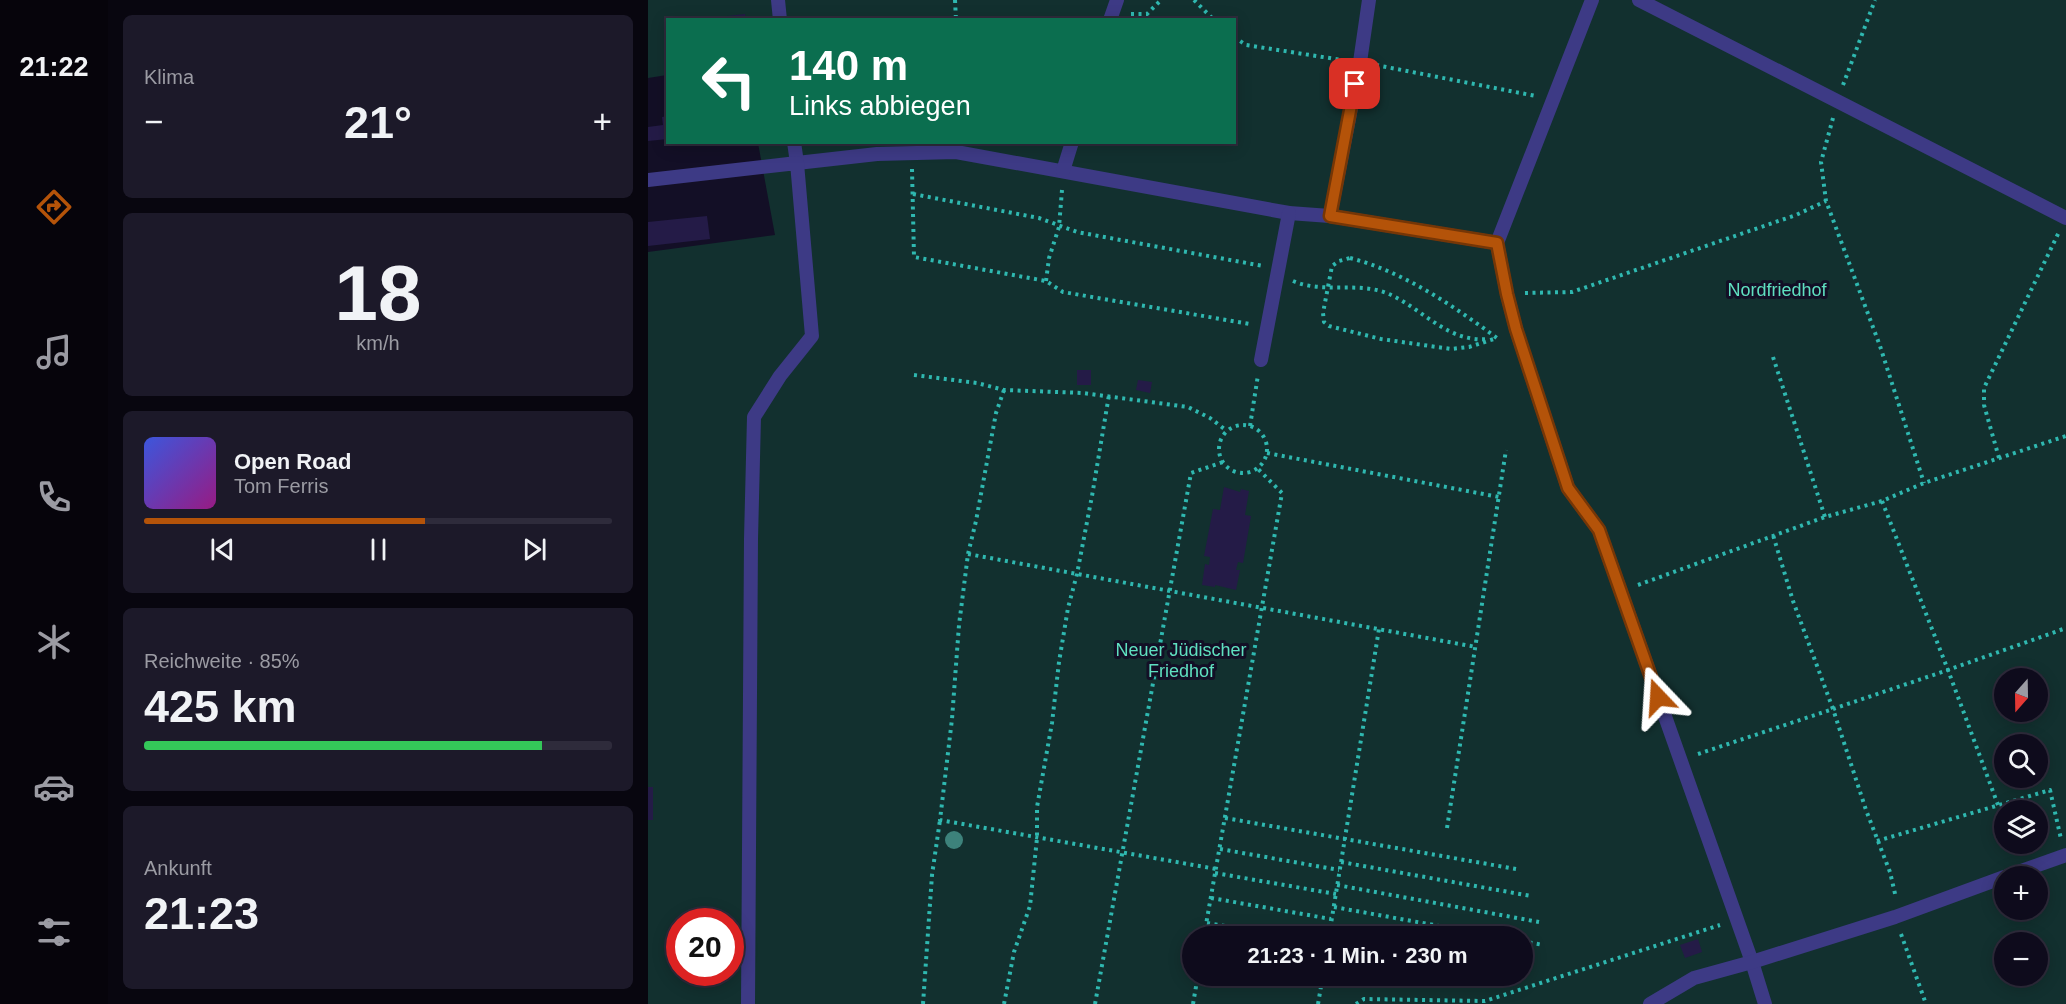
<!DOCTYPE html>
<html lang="de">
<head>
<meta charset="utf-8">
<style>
  :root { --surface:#0e0b1c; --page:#1c1929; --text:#f1f3f6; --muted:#9b9ba3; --line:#2e2b3b; --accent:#b45309 }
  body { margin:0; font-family:Arial,sans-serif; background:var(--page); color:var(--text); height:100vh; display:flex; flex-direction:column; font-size:22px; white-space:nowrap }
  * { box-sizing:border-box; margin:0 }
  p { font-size:20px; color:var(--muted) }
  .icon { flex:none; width:33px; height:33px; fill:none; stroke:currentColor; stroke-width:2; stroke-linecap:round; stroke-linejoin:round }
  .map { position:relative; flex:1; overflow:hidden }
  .panel { display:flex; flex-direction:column; gap:15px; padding:15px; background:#08060f; width:540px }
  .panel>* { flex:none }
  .banner { position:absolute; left:18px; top:18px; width:570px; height:126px; border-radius:0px; box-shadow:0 3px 15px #0003,0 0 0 2px var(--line); background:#0b6e4f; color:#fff; overflow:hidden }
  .needle { width:39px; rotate:200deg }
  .buttons { position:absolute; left:1346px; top:668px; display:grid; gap:12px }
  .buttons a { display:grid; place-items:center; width:54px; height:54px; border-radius:50%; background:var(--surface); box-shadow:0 3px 15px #0003,0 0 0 2px var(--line); font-size:30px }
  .speed { position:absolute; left:18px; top:908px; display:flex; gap:12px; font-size:30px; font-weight:700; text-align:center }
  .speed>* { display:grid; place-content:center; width:78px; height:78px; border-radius:50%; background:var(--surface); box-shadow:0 3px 15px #0003,0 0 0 2px var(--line); line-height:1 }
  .speed .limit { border:9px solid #d22; background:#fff; color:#111 }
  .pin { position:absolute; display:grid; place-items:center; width:51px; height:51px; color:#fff; margin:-26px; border-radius:12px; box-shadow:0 3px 9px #0006 }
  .me { position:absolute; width:66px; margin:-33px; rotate:340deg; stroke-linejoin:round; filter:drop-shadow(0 0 4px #0008) }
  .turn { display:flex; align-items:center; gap:21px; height:126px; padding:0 24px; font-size:27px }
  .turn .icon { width:78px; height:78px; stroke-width:2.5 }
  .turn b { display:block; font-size:42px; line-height:51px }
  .big { font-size:45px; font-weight:700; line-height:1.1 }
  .panel .card { flex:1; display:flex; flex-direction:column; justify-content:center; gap:9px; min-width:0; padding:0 21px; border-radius:9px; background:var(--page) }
  .panel .dial { align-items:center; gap:0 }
  .dial b { font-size:78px; line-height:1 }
  .song { display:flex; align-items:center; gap:18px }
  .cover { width:72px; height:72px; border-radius:9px; background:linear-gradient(135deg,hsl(230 70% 55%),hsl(310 70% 35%)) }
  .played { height:6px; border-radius:3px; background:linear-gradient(90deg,var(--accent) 60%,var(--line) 60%) }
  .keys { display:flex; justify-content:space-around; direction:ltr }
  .heat { display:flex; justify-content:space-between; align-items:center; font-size:33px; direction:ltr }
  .charge { height:9px; border-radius:4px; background:linear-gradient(90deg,#34c759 85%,var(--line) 0) }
  .trip { position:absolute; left:534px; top:926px; width:351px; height:60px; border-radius:30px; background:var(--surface); box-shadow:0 3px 15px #0003,0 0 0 2px var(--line); font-weight:700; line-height:60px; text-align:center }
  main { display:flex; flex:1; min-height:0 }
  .tabs { display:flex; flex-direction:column; width:108px; justify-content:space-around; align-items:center; background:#06040b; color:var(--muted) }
  .tabs .icon { width:42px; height:42px }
  .tabs .on { color:var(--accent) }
  .tabs b { font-size:27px; color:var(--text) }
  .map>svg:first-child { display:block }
</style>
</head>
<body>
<main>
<nav class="tabs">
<b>21:22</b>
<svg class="icon on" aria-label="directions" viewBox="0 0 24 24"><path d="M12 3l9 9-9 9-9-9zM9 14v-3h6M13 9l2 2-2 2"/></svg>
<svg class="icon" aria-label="music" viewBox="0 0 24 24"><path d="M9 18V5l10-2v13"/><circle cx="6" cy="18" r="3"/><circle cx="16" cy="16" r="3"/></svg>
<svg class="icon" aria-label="phone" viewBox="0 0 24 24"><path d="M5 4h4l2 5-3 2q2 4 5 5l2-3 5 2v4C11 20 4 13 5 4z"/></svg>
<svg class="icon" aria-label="climate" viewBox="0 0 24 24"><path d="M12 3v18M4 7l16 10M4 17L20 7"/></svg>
<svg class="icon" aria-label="car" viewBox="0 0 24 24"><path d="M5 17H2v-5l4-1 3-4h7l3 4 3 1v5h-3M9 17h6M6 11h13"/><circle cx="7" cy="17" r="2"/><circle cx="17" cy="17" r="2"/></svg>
<svg class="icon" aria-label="filters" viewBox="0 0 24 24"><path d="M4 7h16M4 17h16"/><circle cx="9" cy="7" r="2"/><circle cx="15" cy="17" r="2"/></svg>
</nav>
<section class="panel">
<div class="card"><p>Klima</p>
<div class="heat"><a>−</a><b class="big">21°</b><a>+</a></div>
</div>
<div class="card dial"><b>18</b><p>km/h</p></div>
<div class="card">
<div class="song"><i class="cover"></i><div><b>Open Road</b><p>Tom Ferris</p></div></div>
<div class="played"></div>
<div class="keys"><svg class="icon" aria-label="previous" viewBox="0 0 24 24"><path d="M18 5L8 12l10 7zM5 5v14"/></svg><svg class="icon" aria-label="pause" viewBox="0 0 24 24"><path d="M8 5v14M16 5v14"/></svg><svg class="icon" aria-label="next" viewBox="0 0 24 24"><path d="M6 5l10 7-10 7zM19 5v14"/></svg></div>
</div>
<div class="card"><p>Reichweite · 85%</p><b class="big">425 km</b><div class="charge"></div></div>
<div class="card"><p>Ankunft</p><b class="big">21:23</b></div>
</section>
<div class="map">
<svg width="1418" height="1004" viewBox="0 0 1418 1004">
  <rect width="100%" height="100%" fill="#130f26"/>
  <!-- green -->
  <path fill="#12302f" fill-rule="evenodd" d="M0,0H1418V1004H0V252L127,235L110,143L586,142V20H20L19,75L0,78ZM1356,678H1389V711H1356ZM1356,744H1389V777H1356ZM1356,810H1389V843H1356ZM1356,876H1389V909H1356ZM32,921H82V972H32ZM544,936H874V975H544ZM1356,942H1389V975H1356Z"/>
  <!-- building -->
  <g fill="#241b47">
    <path d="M97,14L98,20H62V18Z"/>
    <path d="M20,116V139L0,141V127L15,125L14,117Z"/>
    <path d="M59,216L62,239L0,246V222Z"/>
    <rect x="429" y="370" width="14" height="15"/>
    <path d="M490,380L504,382L502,393L488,390Z"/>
    <path d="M576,487L592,492L593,489L601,491L597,515L603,516L595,563L590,562L588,570H592L588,590L567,585V587L554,585L557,564L561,565L562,557L556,556L565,509L572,510Z"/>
    <rect x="0" y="787" width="5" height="33"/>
    <path d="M1050,939L1054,952L1037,958L1032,945Z"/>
  </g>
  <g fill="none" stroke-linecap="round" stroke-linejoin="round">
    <!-- path -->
    <g stroke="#2fb8b0" stroke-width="4" stroke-dasharray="3 4.5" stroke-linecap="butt">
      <path d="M307,0L308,20"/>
      <path d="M546,0L566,20"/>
      <path d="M483,14H499L513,0"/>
      <path d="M586,37L598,45L694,60"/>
      <path d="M728,65L888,96"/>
      <path d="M1195,85L1227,0"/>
      <path d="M1185,118L1173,162L1178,201L1232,346L1276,483"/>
      <path d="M264,169L266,257L398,281L415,292L602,324"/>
      <path d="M265,194L391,218L429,232L615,266"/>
      <path d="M702,258C756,272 804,305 849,338L821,347L803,349L733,339L681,326L676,322L675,313L684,266L691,261Z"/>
      <path d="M398,281L401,258L411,227L414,190"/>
      <path d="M645,281C675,294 711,281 741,294C775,309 800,343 840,339"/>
      <path d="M877,293L924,292L1148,215L1178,201"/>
      <path d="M1125,357L1177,517"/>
      <path d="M266,375L329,383L356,390L435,393L540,407L562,418L579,431"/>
      <path d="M356,390L348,413L328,521L320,554L311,625L304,719L292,820L568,869"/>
      <circle cx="595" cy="449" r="24"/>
      <path d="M602,426L610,375"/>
      <path d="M619,453L851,497"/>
      <path d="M1351,458L1336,405V388L1411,232"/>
      <path d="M1234,501L1300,670L1185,709L1218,810L1242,872L1248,898"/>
      <path d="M320,554L828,647"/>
      <path d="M990,585L1177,517L1234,501L1276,483L1418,436"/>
      <path d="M1050,754L1185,709L1145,601L1125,535"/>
      <path d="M1350,805L1300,670L1418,628"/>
      <path d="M577,818L868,869"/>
      <path d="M799,828L858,450"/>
      <path d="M1229,841L1402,790L1413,839"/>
      <path d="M572,849L691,870"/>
      <path d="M693,862L883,896"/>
      <path d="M567,873L688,894"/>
      <path d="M689,885L891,922"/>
      <path d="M563,898L683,919"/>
      <path d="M686,907L847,936"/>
      <path d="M559,923L638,936"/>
      <path d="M682,930L717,936"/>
      <path d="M1253,934L1278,1004"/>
      <path d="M556,936L634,493L609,468"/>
      <path d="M681,936L731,629"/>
      <path d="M874,941L895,945"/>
      <path d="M810,975L835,979"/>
      <path d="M275,1004L284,875L292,820"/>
      <path d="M356,1004L366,952L382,906L389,838V807L404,723L411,662L420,608L429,574L444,496L461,395"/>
      <path d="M447,1004L543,473L575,462"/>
      <path d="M545,1004L550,975"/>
      <path d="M670,1004L675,975"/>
      <path d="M708,1004L716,999L837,1001L1072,925"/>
    </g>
    <!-- service -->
    <g stroke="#3d3a85" stroke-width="14">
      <path d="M130,0L132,20"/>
      <path d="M944,0L849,243L859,294L868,329L920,488L951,530L1104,962L1117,1004"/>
      <path d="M991,0L1418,218"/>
      <path d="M462,20L469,0"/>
      <path d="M146,142L149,163L229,154L308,152L641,213L682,216L849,243"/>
      <path d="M415,171L424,142"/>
      <path d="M0,180L149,163L164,336L132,376L106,417L103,539L100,1004"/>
      <path d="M682,216L712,62L721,0"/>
      <path d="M613,360L641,213"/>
      <path d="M1359,876L1418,855"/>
      <path d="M1002,1004L1046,978L1104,962L1247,917L1356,877"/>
    </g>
  </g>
  <!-- trees -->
  <circle fill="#3d827b" cx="306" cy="840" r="9"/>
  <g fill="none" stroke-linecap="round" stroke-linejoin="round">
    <defs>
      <path id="route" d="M707,84L682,216L849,243L859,294L868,329L920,488L951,530L1010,697"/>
    </defs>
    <!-- route casing -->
    <use href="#route" stroke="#753606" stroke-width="15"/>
    <!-- route -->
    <use href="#route" stroke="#b45309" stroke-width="10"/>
  </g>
  <g text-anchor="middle" stroke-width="6" stroke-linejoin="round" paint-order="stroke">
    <!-- park labels -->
    <g font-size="18" fill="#5fe0c0" stroke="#130f26">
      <text x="1129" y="296">Nordfriedhof</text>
      <text x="533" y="656">Neuer Jüdischer<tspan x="533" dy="21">Friedhof</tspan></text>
    </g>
  </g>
</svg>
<div class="buttons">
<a><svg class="needle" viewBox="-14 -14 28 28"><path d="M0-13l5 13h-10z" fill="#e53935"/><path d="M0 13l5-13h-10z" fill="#9b9ba3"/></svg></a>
<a><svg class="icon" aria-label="search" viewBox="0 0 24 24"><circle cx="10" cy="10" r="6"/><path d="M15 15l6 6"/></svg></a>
<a><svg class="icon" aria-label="layers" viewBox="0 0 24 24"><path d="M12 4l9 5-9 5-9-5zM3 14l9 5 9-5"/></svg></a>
<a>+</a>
<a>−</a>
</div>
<div class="speed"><div class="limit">20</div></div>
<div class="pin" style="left:707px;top:84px;background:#d93025"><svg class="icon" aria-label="arrive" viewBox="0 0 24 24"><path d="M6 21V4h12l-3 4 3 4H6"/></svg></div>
<svg class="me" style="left:1010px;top:697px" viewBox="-20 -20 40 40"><path d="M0-17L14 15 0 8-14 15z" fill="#b45309" stroke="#fff" stroke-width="4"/></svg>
<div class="trip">21:23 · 1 Min. · 230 m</div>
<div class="banner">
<div class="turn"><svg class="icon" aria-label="left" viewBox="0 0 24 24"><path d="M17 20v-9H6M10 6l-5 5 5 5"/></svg><div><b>140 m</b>Links abbiegen</div></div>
</div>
</div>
</main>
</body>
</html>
